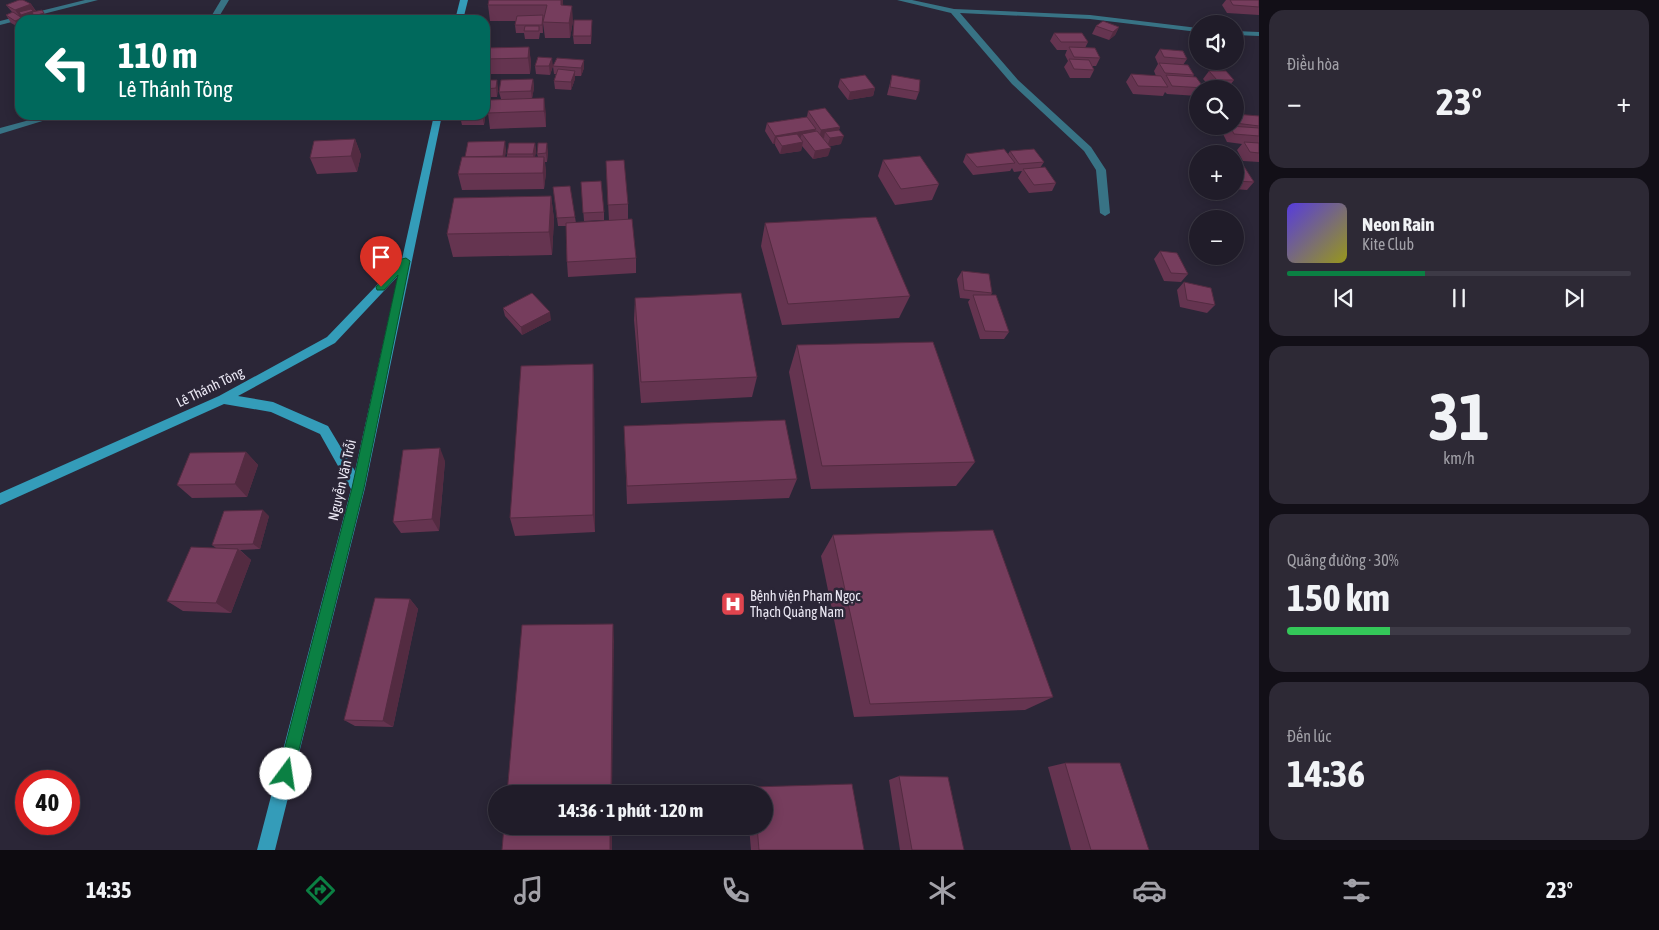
<!DOCTYPE html>
<html lang="vi">
<head>
<meta charset="utf-8">
<style>
  :root { --surface:#201c29; --page:#2d2935; --text:#f1f3f6; --muted:#a2a1a8; --line:#3d3a46; --accent:#0b8043 }
  body { margin:0; font-family:"Asap Condensed",sans-serif; background:var(--page); color:var(--text); height:100vh; display:flex; flex-direction:column; font-size:19px; white-space:nowrap }
  * { box-sizing:border-box; margin:0 }
  p { font-size:16px; color:var(--muted) }
  .icon { flex:none; width:28px; height:28px; fill:none; stroke:currentColor; stroke-width:2; stroke-linecap:round; stroke-linejoin:round }
  .map { position:relative; flex:1; overflow:hidden }
  .details { display:flex; flex-direction:column; gap:10px; padding:10px; background:#120f17; width:400px }
  .details>* { flex:none }
  .banner { position:absolute; left:15px; top:15px; width:475px; height:105px; border-radius:15px; box-shadow:0 2px 12px #0003,0 0 0 1px var(--line); background:#00695c; color:#fff; overflow:hidden }
  .buttons { position:absolute; left:1189px; top:15px; display:grid; gap:10px }
  .buttons a { display:grid; place-items:center; width:55px; height:55px; border-radius:50%; background:var(--surface); box-shadow:0 2px 12px #0003,0 0 0 1px var(--line); font-size:25px }
  .speed { position:absolute; left:15px; top:770px; display:flex; gap:10px; font-size:25px; font-weight:700; text-align:center }
  .speed>* { display:grid; place-content:center; width:65px; height:65px; border-radius:50%; background:var(--surface); box-shadow:0 2px 12px #0003,0 0 0 1px var(--line); line-height:1 }
  .speed .limit { border:8px solid #d22; background:#fff; color:#111 }
  .pin { position:absolute; display:grid; place-items:center; width:42px; height:42px; color:#fff; margin:-51px -21px; border-radius:50% 50% 50% 0; rotate:-45deg; box-shadow:0 0 5px #0007 }
  .pin .icon { rotate:45deg }
  .me { position:absolute; width:55px; margin:-28px; rotate:14deg; stroke-linejoin:round; filter:drop-shadow(0 0 4px #0008) }
  .turn { display:flex; align-items:center; gap:18px; height:105px; padding:0 20px; font-size:22px }
  .turn .icon { width:65px; height:65px; stroke-width:2.5 }
  .turn b { display:block; font-size:35px; line-height:42px }
  .big { font-size:38px; font-weight:700; line-height:1.1 }
  .details .card { flex:1; display:flex; flex-direction:column; justify-content:center; gap:8px; min-width:0; padding:0 18px; border-radius:15px; background:var(--page) }
  .details .dial { align-items:center; gap:0 }
  .dial b { font-size:65px; line-height:1 }
  .song { display:flex; align-items:center; gap:15px }
  .cover { width:60px; height:60px; border-radius:8px; background:linear-gradient(135deg,hsl(250 70% 55%),hsl(60 70% 35%)) }
  .played { height:5px; border-radius:2px; background:linear-gradient(90deg,var(--accent) 40%,var(--line) 40%) }
  .keys { display:flex; justify-content:space-around; direction:ltr }
  .heat { display:flex; justify-content:space-between; align-items:center; font-size:28px; direction:ltr }
  .charge { height:8px; border-radius:4px; background:linear-gradient(90deg,#34c759 30%,var(--line) 0) }
  .trip { position:absolute; left:488px; top:785px; width:285px; height:50px; border-radius:25px; background:var(--surface); box-shadow:0 2px 12px #0003,0 0 0 1px var(--line); font-weight:700; line-height:50px; text-align:center }
  .menu { display:flex; height:80px; justify-content:space-around; align-items:center; background:#0d0b10; color:var(--muted) }
  .menu .icon { width:35px; height:35px }
  .menu .selected { color:var(--accent) }
  .menu b { font-size:22px; color:var(--text) }
  main { display:flex; flex:1; min-height:0 }
  .map>svg:first-child { display:block }
</style>
</head>
<body>
<main>
<div class="map">
<svg width="1259" height="850" viewBox="0 0 1259 850">
  <rect width="100%" height="100%" fill="#2b2637"/>
  <g fill="none" stroke-linecap="round" stroke-linejoin="round">
    <!-- street -->
    <g fill="#387385" fill-rule="evenodd">
      <path d="M85,0H98L0,25V21Z"/>
      <path d="M221,0H229L217,20H209Z"/>
      <path d="M897,0H912L954,9L1090,15L1198,28V32L1090,19L960,13L1018,80L1091,147L1106,170L1110,213L1105,216L1100,213L1096,170L1084,151L1012,84L951,13Z"/>
      <path d="M1235,31L1259,32V36L1235,35Z"/>
      <path d="M48,115H62L0,134V128Z"/>
    </g>
    <!-- secondary -->
    <g fill="#349cb9" fill-rule="evenodd">
      <path d="M460,0H468L463,20H455Z"/>
      <path d="M434,115H442L365,488L275,850H257L351,489L320,434L271,412L224,404L0,505V493L219,396L327,337L402,259ZM398,276L355,471L328,426L273,402L238,396L335,343Z"/>
    </g>
  </g>
  <!-- wall -->
  <g fill="#653450">
    <path d="M489,0L563,5L573,21L570,38H545L543,23V33H540L539,39H525L524,33H516L515,25L516,21H490L488,5Z"/>
    <path d="M1226,0H1259V15L1227,13L1222,5Z"/>
    <path d="M31,4L36,11L49,20H25L23,17L22,18L24,20H20V28L11,23L6,15L12,12L6,5Z"/>
    <path d="M592,20L591,44H574L573,36Z"/>
    <path d="M1096,26L1119,27L1115,35L1109,40L1092,34Z"/>
    <path d="M1054,33L1088,42L1085,48L1100,58L1096,66H1092L1094,70L1090,78H1070L1064,67L1068,61L1065,55L1067,50H1057L1050,41Z"/>
    <path d="M529,47L531,63L530,74H485V48Z"/>
    <path d="M1160,49L1187,59L1183,65L1194,75L1193,76L1204,88L1203,89H1198V96L1167,94L1165,92L1163,96L1133,94L1126,82L1131,74L1156,76L1154,71L1158,64L1155,57Z"/>
    <path d="M535,66H553L550,75L536,74Z"/>
    <path d="M553,66L584,68L581,76H575V79L571,90L555,89L554,81L556,74H554Z"/>
    <path d="M1209,71L1234,80L1228,88H1211L1203,79Z"/>
    <path d="M892,75L919,92L916,100L887,95Z"/>
    <path d="M533,79L534,88L532,98L546,114V127L490,129L488,113L501,99L499,92Z"/>
    <path d="M840,79L875,88L873,96L848,100L838,87Z"/>
    <path d="M485,80L498,88L497,97H485Z"/>
    <path d="M808,111L840,127L839,130L841,144L829,146L828,156L813,159L802,146L801,151L780,154L775,145V144H773L765,131L767,123L807,117Z"/>
    <path d="M1235,114L1259,116V162L1243,161L1237,150L1242,144L1227,142L1223,134L1225,131L1222,126H1235Z"/>
    <path d="M484,115L485,118L484,125H462L460,117Z"/>
    <path d="M355,139L361,155L357,172L317,174L310,158Z"/>
    <path d="M535,143L536,151L535,157H538L537,154L548,151L547,162H545L546,173L544,189L462,190L458,174L465,157L506,149L505,157H507V154Z"/>
    <path d="M1010,151L1044,162L1040,168L1056,183L1052,191L1029,193L1018,178L1022,171L1014,172L1012,168L1010,171L973,175L963,162L966,154H1008Z"/>
    <path d="M1235,157L1254,182L1247,190L1235,189Z"/>
    <path d="M883,160L939,184L932,200L895,205L878,176Z"/>
    <path d="M606,161L628,204V220L636,258V273L568,277L567,262L566,226H558L553,187L575,217L576,223L609,221Z"/>
    <path d="M581,182L604,212V220L584,221Z"/>
    <path d="M551,196L554,219L552,255L453,257L447,234Z"/>
    <path d="M765,223L910,296L899,318L782,325L761,246Z"/>
    <path d="M1160,251L1188,274L1181,282L1164,281L1154,259Z"/>
    <path d="M962,271L992,293L991,295L1009,332L1004,339H980L968,302L970,299L960,298L957,279Z"/>
    <path d="M1184,282L1215,305L1207,313L1180,307L1177,290Z"/>
    <path d="M635,298L757,377L752,397L641,403L634,320Z"/>
    <path d="M503,308L551,320L522,335L505,316Z"/>
    <path d="M797,345L975,462L956,486L811,489L789,372Z"/>
    <path d="M593,364L594,385L595,532L515,536L510,518Z"/>
    <path d="M624,426L797,479L789,498L627,504Z"/>
    <path d="M246,452L258,465L247,497L192,498L177,485Z"/>
    <path d="M445,461L439,531L401,533L393,522Z"/>
    <path d="M269,516L260,549L240,550L251,560L231,613L183,611L167,601L216,548L212,545Z"/>
    <path d="M833,535L1053,697L1025,710L854,717L821,556Z"/>
    <path d="M410,599L418,609L393,727L355,726L344,720Z"/>
    <path d="M1065,763L1149,850H1071L1048,767Z"/>
    <path d="M899,776L964,850H900L889,780Z"/>
    <path d="M752,787L864,850H751L749,826H764V794H746L745,793Z"/>
  </g>
  <!-- shaded-wall -->
  <g fill="#532b41">
    <path d="M561,0H563V4L562,21L561,5Z"/>
    <path d="M31,4L36,12L44,13L49,20H25L19,12L23,17L21,18L15,10Z"/>
    <path d="M572,6L573,21L570,38L569,23Z"/>
    <path d="M543,15V33L542,25Z"/>
    <path d="M22,18L24,20H20V28L15,21Z"/>
    <path d="M592,20V28L591,44V36Z"/>
    <path d="M1119,27L1115,35L1109,40L1113,32Z"/>
    <path d="M529,47L531,63L530,74L528,58Z"/>
    <path d="M552,58L553,66L550,75L549,66Z"/>
    <path d="M584,60V68L581,76V68Z"/>
    <path d="M575,71V79L571,90V82Z"/>
    <path d="M533,79L534,88L532,99L531,91Z"/>
    <path d="M497,80L498,88L497,97L496,88Z"/>
    <path d="M875,88L873,96L848,100L850,92Z"/>
    <path d="M544,98L546,114V127L544,111Z"/>
    <path d="M482,115H484L485,118L484,125Z"/>
    <path d="M840,127L837,136L825,132L824,138L819,139L821,130Z"/>
    <path d="M816,129L813,137L802,134L800,139L776,137L775,144H773L775,136Z"/>
    <path d="M844,136L841,144L827,147L830,138Z"/>
    <path d="M355,139L361,155L357,172L351,156Z"/>
    <path d="M505,141L506,149L504,164L503,156Z"/>
    <path d="M803,142L801,151L780,154L782,146Z"/>
    <path d="M535,143L536,151L534,162L533,154Z"/>
    <path d="M547,143L548,151L547,162L546,153Z"/>
    <path d="M831,148L828,156L813,159L815,151Z"/>
    <path d="M544,157L546,173L544,189L543,173Z"/>
    <path d="M551,196L554,219L552,255L549,232Z"/>
    <path d="M550,312L551,320L522,335L521,327Z"/>
    <path d="M593,364L594,385L595,532L593,515Z"/>
    <path d="M440,448L445,461L439,531L432,519Z"/>
    <path d="M246,452L258,465L247,497L235,484Z"/>
    <path d="M263,510L269,516L260,549L253,544Z"/>
    <path d="M238,549L251,560L231,613L216,603Z"/>
    <path d="M410,599L418,609L393,727L383,721Z"/>
    <path d="M613,624L614,641L612,794H611Z"/>
    <rect x="610" y="826" width="2" height="24"/>
  </g>
  <!-- building -->
  <g fill="#763d5d" stroke="#532b41">
    <path d="M19,0H23L31,4L15,10L6,5Z"/>
    <path d="M489,0H561V5L572,6L569,23L543,22L547,5H488Z"/>
    <path d="M1230,0H1259V7L1233,5Z"/>
    <path d="M31,9L33,11L21,15L19,12Z"/>
    <path d="M42,10L44,13L34,16L32,12Z"/>
    <path d="M13,12L22,18L15,21L6,15Z"/>
    <path d="M543,15L542,25H515L517,16Z"/>
    <path d="M367,16L381,20H362Z"/>
    <path d="M574,20H592L591,36H573Z"/>
    <path d="M1103,21L1119,27L1113,32L1096,26Z"/>
    <path d="M525,26H539V31H524Z"/>
    <path d="M1054,33H1082L1088,42H1061Z"/>
    <path d="M529,47L528,58L485,59V48Z"/>
    <path d="M1069,47L1095,48L1100,58L1074,57Z"/>
    <path d="M1160,49L1183,51L1187,59L1164,57Z"/>
    <path d="M538,57L552,58L549,66H535Z"/>
    <path d="M557,58L584,60L581,68L553,66Z"/>
    <path d="M1069,59L1089,60L1094,70L1074,69Z"/>
    <path d="M1159,63L1188,65L1194,75L1165,73Z"/>
    <path d="M558,69L575,71L571,82L554,81Z"/>
    <path d="M1209,71H1226L1234,80H1217Z"/>
    <path d="M1131,74L1161,76L1168,87L1138,86Z"/>
    <path d="M865,75L875,88L850,92L840,79Z"/>
    <path d="M892,75L920,80L919,92L890,87Z"/>
    <path d="M1166,75L1196,77L1204,88L1172,86Z"/>
    <path d="M533,79L531,91L499,92L501,80Z"/>
    <path d="M485,80H497L496,88L485,89Z"/>
    <path d="M544,98V111L488,113L489,100Z"/>
    <path d="M825,108L840,127L821,130L808,111Z"/>
    <path d="M1235,114L1259,116V126L1235,123Z"/>
    <path d="M460,115H482V116L460,117Z"/>
    <path d="M807,117L816,129L775,136L767,123Z"/>
    <path d="M1230,126L1259,128V136L1234,134Z"/>
    <path d="M839,130L844,136L830,138L825,132Z"/>
    <path d="M817,131L831,148L815,151L802,134Z"/>
    <path d="M797,134L803,142L782,146L776,137Z"/>
    <path d="M355,139L351,156L310,158L314,141Z"/>
    <path d="M505,141L503,156L465,157L468,142Z"/>
    <path d="M1244,142L1259,143V153L1250,152Z"/>
    <path d="M509,143H535L533,154H507Z"/>
    <path d="M538,143H547L546,153L537,154Z"/>
    <path d="M1004,149L1015,163L977,167L966,154Z"/>
    <path d="M1034,149L1044,162L1019,164L1010,151Z"/>
    <path d="M920,156L939,184L901,189L883,160Z"/>
    <path d="M462,157H544L543,173L458,174Z"/>
    <path d="M1235,157H1238L1254,182L1235,181Z"/>
    <path d="M624,160L628,204L608,205L606,161Z"/>
    <path d="M1045,167L1056,183L1034,185L1023,169Z"/>
    <path d="M601,181L604,212L583,213L581,182Z"/>
    <path d="M570,186L575,217L557,218L553,187Z"/>
    <path d="M551,196L549,232L447,234L454,198Z"/>
    <path d="M876,217L910,296L788,304L765,223Z"/>
    <path d="M632,219L636,258L567,262L566,223Z"/>
    <path d="M1160,251L1177,253L1188,274L1171,273Z"/>
    <path d="M962,271L989,274L992,293L964,290Z"/>
    <path d="M1184,282L1211,288L1215,305L1187,300Z"/>
    <path d="M532,293L550,312L521,327L503,308Z"/>
    <path d="M741,293L757,377L641,382L635,298Z"/>
    <path d="M973,295H996L1009,332L985,331Z"/>
    <path d="M933,342L975,462L822,466L797,345Z"/>
    <path d="M593,364V515L510,518L521,366Z"/>
    <path d="M785,420L797,479L627,486L624,426Z"/>
    <path d="M440,448L432,519L393,522L403,450Z"/>
    <path d="M246,452L235,484L177,485L190,453Z"/>
    <path d="M263,510L253,544L212,545L224,511Z"/>
    <path d="M993,530L1053,697L870,704L833,535Z"/>
    <path d="M191,547L238,549L216,603L167,601Z"/>
    <path d="M375,598L410,599L383,721L344,720Z"/>
    <path d="M613,624L611,794H507L522,625Z"/>
    <path d="M1065,763H1120L1149,850H1091Z"/>
    <path d="M899,776L948,777L964,850H912Z"/>
    <path d="M852,784L864,850H759L757,826H764V794H753L752,787Z"/>
    <path d="M504,826H610V850H502Z"/>
  </g>
  <!-- route -->
  <path fill="#0b8043" stroke="#07532c" d="M406,258L410,261L364,488L293,774L291,779L286,781L280,779L278,774L352,488L398,275L384,290H377L376,287L402,259Z"/>
  <!-- icons -->
  <defs>
    <symbol id="hospital-square" viewBox="-11 -11 22 22"><rect x="-9" y="-9" width="18" height="18" rx="4" fill="#e0444e" stroke="#2b2637"/><path d="M-5-5h3v3.5h4V-5h3V5h-3V1.5h-4V5h-3Z" fill="#fff"/></symbol>
  </defs>
  <g fill-rule="evenodd">
    <use href="#hospital-square" x="719" y="590" width="28" height="28"/>
  </g>
  <g text-anchor="middle" stroke-width="5" stroke-linejoin="round" paint-order="stroke">
    <!-- street labels -->
    <g font-size="14" fill="#eae7f3" stroke="#2b2637">
      <text transform="translate(210 387) rotate(-26)" y="5">Lê Thánh Tông</text>
      <text transform="translate(342 480) rotate(-77)" y="5">Nguyễn Văn Trỗi</text>
    </g>
    <!-- poi labels -->
    <g font-size="14" fill="#eae7f3" stroke="#2b2637" text-anchor="start">
      <text x="750" y="601">Bệnh viện Phạm Ngọc<tspan x="750" dy="16">Thạch Quảng Nam</tspan></text>
    </g>
  </g>
</svg>
<div class="buttons">
<a><svg class="icon" aria-label="sound" viewBox="0 0 24 24"><path d="M4 9h4l5-4v14l-5-4H4zM17 9q2 3 0 6"/></svg></a>
<a><svg class="icon" aria-label="search" viewBox="0 0 24 24"><circle cx="10" cy="10" r="6"/><path d="M15 15l6 6"/></svg></a>
<a>+</a>
<a>−</a>
</div>
<div class="speed"><div class="limit">40</div></div>
<div class="pin" style="left:381px;top:287px;background:#d93025"><svg class="icon" aria-label="arrive" viewBox="0 0 24 24"><path d="M6 21V4h12l-3 4 3 4H6"/></svg></div>
<svg class="me" style="left:286px;top:774px" viewBox="-20 -20 40 40"><circle r="19" fill="#fff"/><path d="M0-13L10 11 0 6-10 11z" fill="#0b8043"/></svg>
<div class="trip">14:36 · 1 phút · 120 m</div>
<div class="banner">
<div class="turn"><svg class="icon" aria-label="left" viewBox="0 0 24 24"><path d="M17 20v-9H6M10 6l-5 5 5 5"/></svg><div><b>110 m</b>Lê Thánh Tông</div></div>
</div>
</div>
<section class="details">
<div class="card"><p>Điều hòa</p>
<div class="heat"><a>−</a><b class="big">23°</b><a>+</a></div>
</div>
<div class="card">
<div class="song"><i class="cover"></i><div><b>Neon Rain</b><p>Kite Club</p></div></div>
<div class="played"></div>
<div class="keys"><svg class="icon" aria-label="previous" viewBox="0 0 24 24"><path d="M18 5L8 12l10 7zM5 5v14"/></svg><svg class="icon" aria-label="pause" viewBox="0 0 24 24"><path d="M8 5v14M16 5v14"/></svg><svg class="icon" aria-label="next" viewBox="0 0 24 24"><path d="M6 5l10 7-10 7zM19 5v14"/></svg></div>
</div>
<div class="card dial"><b>31</b><p>km/h</p></div>
<div class="card"><p>Quãng đường · 30%</p><b class="big">150 km</b><div class="charge"></div></div>
<div class="card"><p>Đến lúc</p><b class="big">14:36</b></div>
</section>
</main>
<nav class="menu">
<b>14:35</b>
<svg class="icon selected" aria-label="directions" viewBox="0 0 24 24"><path d="M12 3l9 9-9 9-9-9zM9 14v-3h6M13 9l2 2-2 2"/></svg>
<svg class="icon" aria-label="music" viewBox="0 0 24 24"><path d="M9 18V5l10-2v13"/><circle cx="6" cy="18" r="3"/><circle cx="16" cy="16" r="3"/></svg>
<svg class="icon" aria-label="phone" viewBox="0 0 24 24"><path d="M5 4h4l2 5-3 2q2 4 5 5l2-3 5 2v4C11 20 4 13 5 4z"/></svg>
<svg class="icon" aria-label="climate" viewBox="0 0 24 24"><path d="M12 3v18M4 7l16 10M4 17L20 7"/></svg>
<svg class="icon" aria-label="car" viewBox="0 0 24 24"><path d="M5 17H2v-5l4-1 3-4h7l3 4 3 1v5h-3M9 17h6M6 11h13"/><circle cx="7" cy="17" r="2"/><circle cx="17" cy="17" r="2"/></svg>
<svg class="icon" aria-label="filters" viewBox="0 0 24 24"><path d="M4 7h16M4 17h16"/><circle cx="9" cy="7" r="2"/><circle cx="15" cy="17" r="2"/></svg>
<b>23°</b>
</nav>
</body>
</html>
